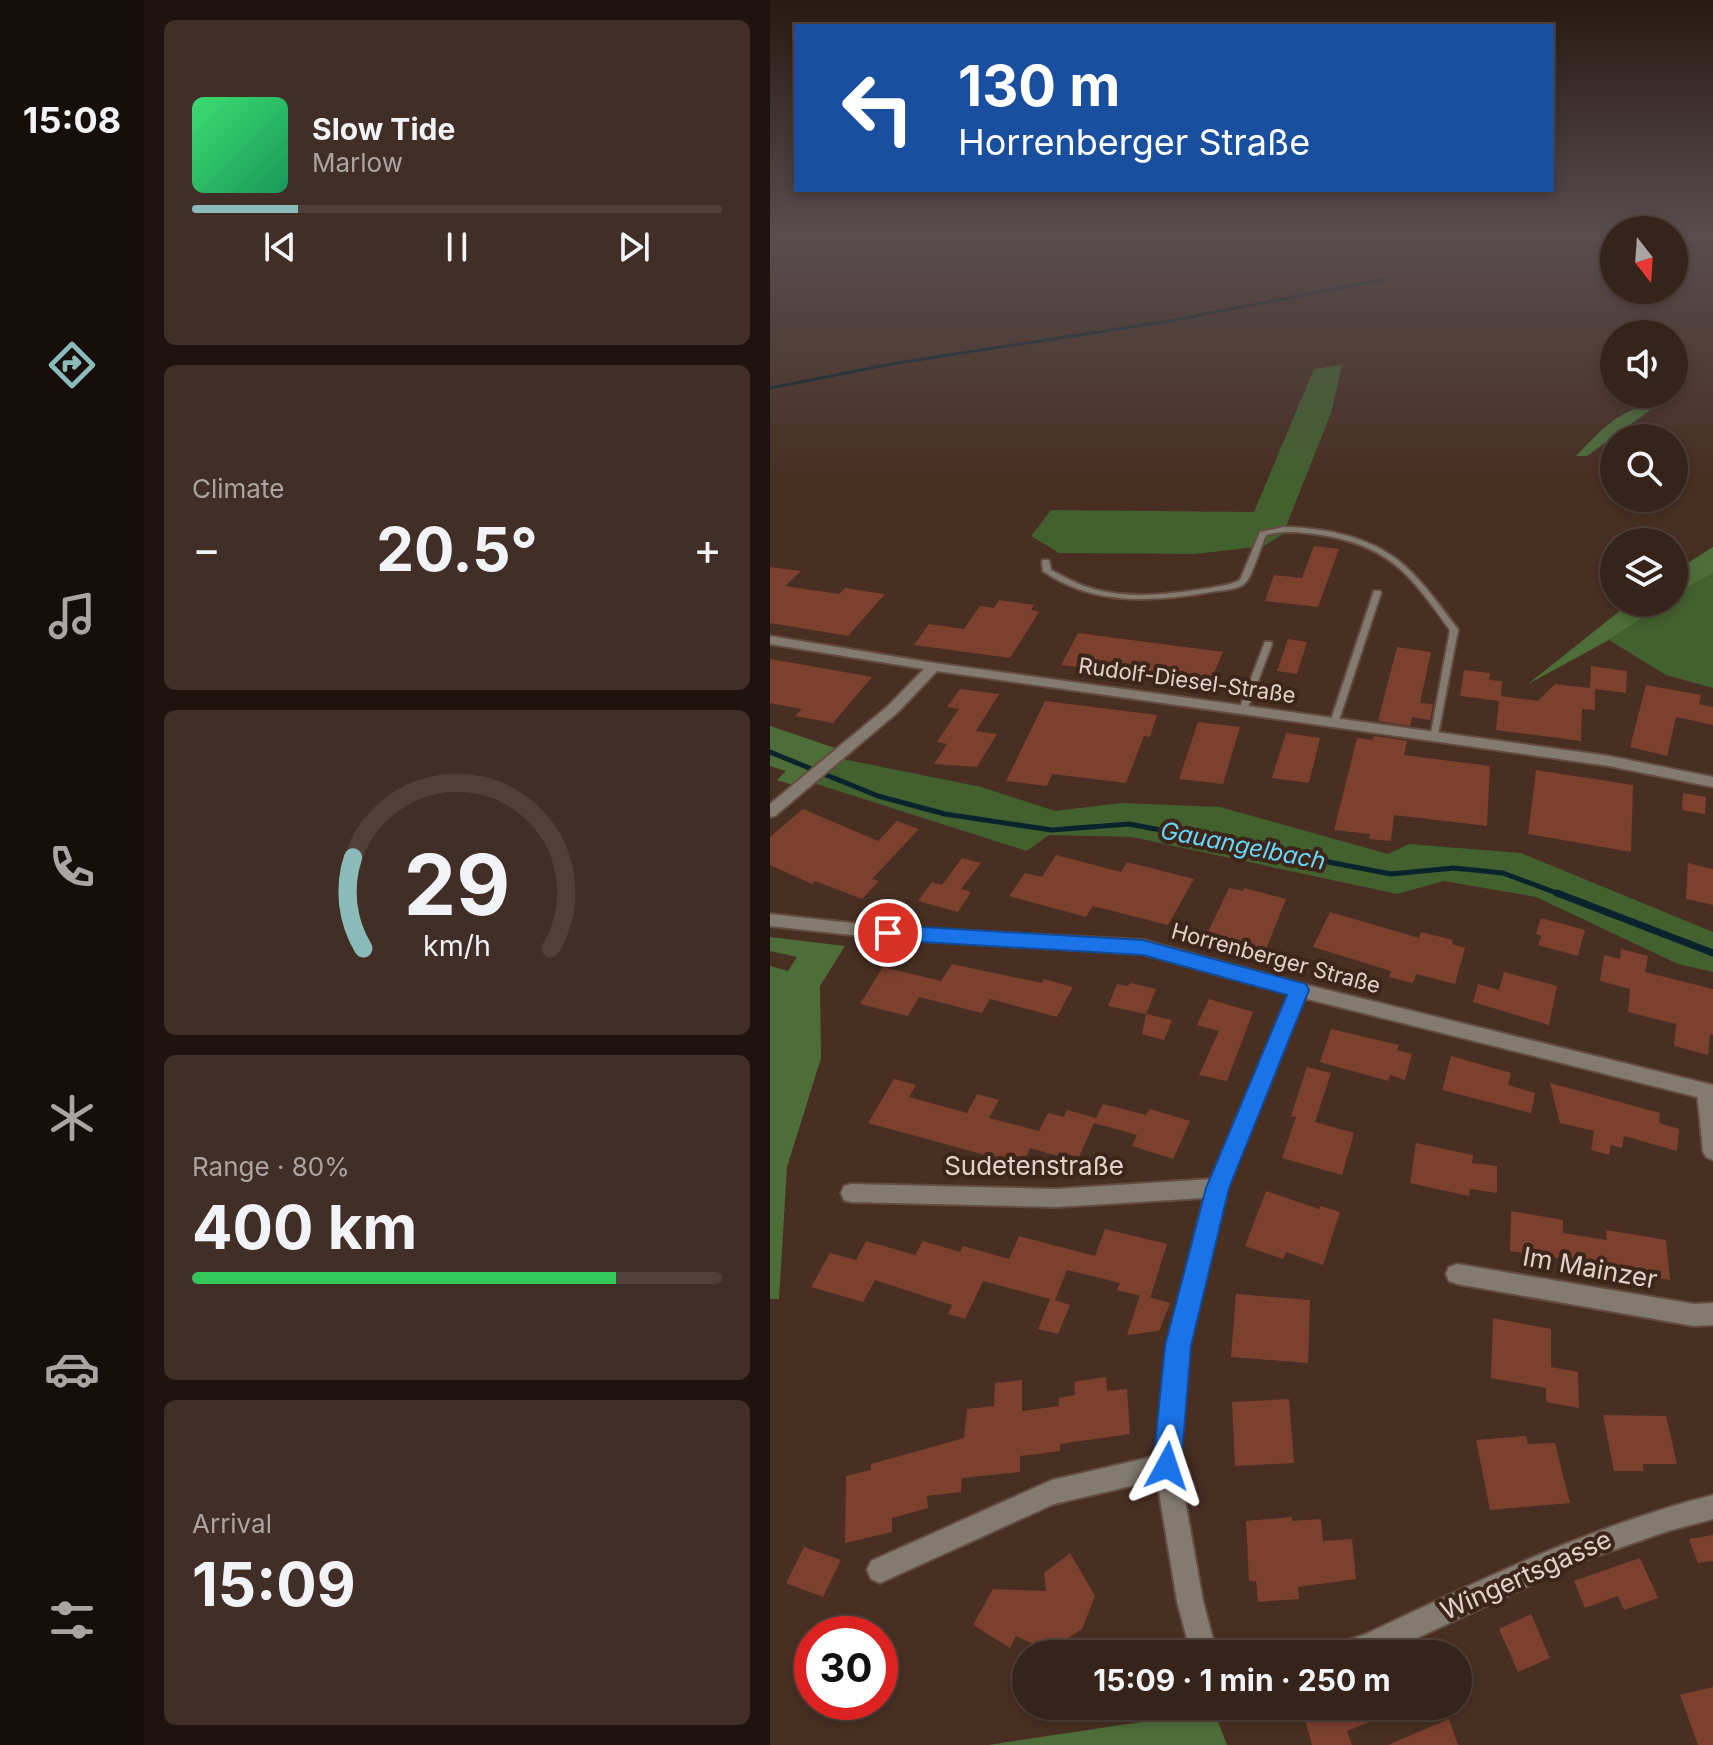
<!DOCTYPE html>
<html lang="en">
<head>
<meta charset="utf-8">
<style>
  :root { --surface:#36231a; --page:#412f27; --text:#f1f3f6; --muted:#aaa4a2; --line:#504039; --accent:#8bbbb9 }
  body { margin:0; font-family:Inter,sans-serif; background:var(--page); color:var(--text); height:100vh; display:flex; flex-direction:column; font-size:30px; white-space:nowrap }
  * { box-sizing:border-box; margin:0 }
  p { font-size:26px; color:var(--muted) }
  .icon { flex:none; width:44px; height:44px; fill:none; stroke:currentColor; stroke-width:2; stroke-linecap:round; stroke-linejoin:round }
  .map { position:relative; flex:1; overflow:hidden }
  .side { display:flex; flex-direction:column; gap:20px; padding:20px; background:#1e130e; width:626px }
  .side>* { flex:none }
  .banner { position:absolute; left:24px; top:24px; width:760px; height:168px; border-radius:0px; box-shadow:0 4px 12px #0003,0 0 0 2px var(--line); background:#1a4fa0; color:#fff; overflow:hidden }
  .needle { width:52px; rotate:163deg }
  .tools { position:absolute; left:830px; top:216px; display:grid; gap:16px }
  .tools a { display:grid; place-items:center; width:88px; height:88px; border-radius:50%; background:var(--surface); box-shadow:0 4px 12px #0003,0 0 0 2px var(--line); font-size:40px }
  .speed { position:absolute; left:24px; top:1616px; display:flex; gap:16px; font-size:40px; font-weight:700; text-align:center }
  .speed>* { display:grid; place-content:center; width:104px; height:104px; border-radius:50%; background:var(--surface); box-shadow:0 4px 12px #0003,0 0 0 2px var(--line); line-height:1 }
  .speed .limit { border:12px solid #d22; background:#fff; color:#111 }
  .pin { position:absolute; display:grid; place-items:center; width:68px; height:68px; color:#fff; margin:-34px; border:4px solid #fff; border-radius:50%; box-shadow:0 2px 8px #0007 }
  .me { position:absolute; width:88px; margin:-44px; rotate:5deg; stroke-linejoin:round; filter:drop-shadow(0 0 6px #0008) }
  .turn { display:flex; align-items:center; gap:28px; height:168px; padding:0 32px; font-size:36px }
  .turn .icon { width:104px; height:104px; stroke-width:2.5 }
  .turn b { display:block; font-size:56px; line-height:68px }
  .big { font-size:60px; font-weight:700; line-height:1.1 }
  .side .widget { flex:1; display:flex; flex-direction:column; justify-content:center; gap:12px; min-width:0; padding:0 28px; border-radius:12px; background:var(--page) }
  .side .dial { align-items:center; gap:0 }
  .dial svg { height:208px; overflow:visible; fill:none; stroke:var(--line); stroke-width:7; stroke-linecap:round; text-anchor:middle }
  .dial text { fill:var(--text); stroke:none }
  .song { display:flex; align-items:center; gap:24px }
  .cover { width:96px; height:96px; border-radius:12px; background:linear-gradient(135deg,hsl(140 70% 55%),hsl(150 70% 35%)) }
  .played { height:8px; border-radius:4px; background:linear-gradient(90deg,var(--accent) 20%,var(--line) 20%) }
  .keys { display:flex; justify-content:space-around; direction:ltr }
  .heat { display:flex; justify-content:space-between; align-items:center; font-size:44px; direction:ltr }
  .charge { height:12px; border-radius:6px; background:linear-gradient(90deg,#34c759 80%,var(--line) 0) }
  .trip { position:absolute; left:242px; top:1640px; width:460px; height:80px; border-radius:40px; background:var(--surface); box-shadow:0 4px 12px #0003,0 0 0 2px var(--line); font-weight:700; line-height:80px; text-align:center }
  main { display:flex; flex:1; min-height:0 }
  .tabs { display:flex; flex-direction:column; width:144px; justify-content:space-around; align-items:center; background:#160e0a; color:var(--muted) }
  .tabs .icon { width:56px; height:56px }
  .tabs .selected { color:var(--accent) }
  .tabs b { font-size:36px; color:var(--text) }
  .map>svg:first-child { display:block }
</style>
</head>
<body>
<main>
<nav class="tabs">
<b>15:08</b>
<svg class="icon selected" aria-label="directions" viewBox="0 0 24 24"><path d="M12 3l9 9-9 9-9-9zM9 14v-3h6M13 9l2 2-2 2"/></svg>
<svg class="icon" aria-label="music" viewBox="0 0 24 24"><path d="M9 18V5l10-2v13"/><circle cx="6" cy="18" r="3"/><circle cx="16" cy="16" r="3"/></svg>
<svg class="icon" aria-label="phone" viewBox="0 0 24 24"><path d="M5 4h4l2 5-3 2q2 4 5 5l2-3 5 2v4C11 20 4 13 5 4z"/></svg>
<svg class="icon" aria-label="climate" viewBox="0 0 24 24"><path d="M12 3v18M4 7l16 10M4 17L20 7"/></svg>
<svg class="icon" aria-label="car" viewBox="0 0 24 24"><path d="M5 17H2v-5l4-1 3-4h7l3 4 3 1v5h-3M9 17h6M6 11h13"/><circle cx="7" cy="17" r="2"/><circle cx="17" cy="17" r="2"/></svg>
<svg class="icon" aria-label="filters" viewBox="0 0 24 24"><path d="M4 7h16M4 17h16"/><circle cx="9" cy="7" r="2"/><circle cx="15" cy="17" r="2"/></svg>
</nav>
<section class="side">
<div class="widget">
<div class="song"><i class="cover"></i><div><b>Slow Tide</b><p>Marlow</p></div></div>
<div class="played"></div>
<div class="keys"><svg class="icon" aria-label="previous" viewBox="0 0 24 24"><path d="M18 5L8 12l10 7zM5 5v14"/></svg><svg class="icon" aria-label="pause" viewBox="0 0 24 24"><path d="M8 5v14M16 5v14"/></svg><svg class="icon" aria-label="next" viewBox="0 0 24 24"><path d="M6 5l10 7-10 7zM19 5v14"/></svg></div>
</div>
<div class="widget"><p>Climate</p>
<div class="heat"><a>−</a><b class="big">20.5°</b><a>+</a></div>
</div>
<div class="widget dial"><svg viewBox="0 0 100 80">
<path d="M14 69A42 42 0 1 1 86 69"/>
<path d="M14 69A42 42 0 0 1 10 34" stroke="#8bbbb9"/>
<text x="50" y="56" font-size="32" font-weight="700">29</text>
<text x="50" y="72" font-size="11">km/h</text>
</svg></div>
<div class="widget"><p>Range · 80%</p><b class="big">400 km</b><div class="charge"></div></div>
<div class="widget"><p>Arrival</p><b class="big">15:09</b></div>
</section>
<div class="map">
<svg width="943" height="1745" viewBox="0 0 943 1745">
  <rect width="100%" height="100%" fill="#482f22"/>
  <!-- green -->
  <g fill="#43602f">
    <path d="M572,365L561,413L513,534L494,546L425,554L289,553L261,536L281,510L484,512L544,369Z"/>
    <path d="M943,573V688L896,675L839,640L896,602H904V596Z"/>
    <path d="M63,757L211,787L285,811L351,803L450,807L618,854L639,844L751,853L943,932V972L908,964L766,897L674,881L627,894L362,837L279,835L257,851L34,780Z"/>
  </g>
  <!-- forest -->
  <g fill="#4e6e39">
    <path d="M881,404L883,408L817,456H806C829,432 847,411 881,404Z"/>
    <path d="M943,547V573L904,596V572Z"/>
    <path d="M861,602H896L839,640L758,684Z"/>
    <path d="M0,726L71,750L26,786L7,780L16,771L0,766Z"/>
    <path d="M0,937L75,946L50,986L51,1058L17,1167L9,1299H0V966L18,971L27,957L0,951Z"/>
    <path d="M444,1711L457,1745H218Z"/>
  </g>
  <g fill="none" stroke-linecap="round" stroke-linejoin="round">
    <!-- stream-far2 -->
    <path stroke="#0a242d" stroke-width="3" d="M0,388L121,364L399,321L615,279"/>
    <!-- stream-far1 -->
    <path stroke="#0a242d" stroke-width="5" d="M0,752L108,796L175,814L282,830L359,824L621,874L684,868L733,873L792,895"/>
    <!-- stream -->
    <path stroke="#0a242d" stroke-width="7" d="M787,893L943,953"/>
  </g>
  <!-- building -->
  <g fill="#7c402f">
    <path d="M544,546L569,549L548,607L495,601L504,575L532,578Z"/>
    <path d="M0,567L31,571L15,586L69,594L75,588L115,594L78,636L0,623Z"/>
    <path d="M229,600L264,605L261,610L269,612L240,658L144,645L159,624L194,629L210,606L224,608Z"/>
    <path d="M308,633L453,652L439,684L291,665Z"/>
    <path d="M518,639L537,642L527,674L507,671Z"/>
    <path d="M627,647L661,652L650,703L663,704L660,720L642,717L640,726L608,721Z"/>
    <path d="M0,659L30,664L102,677L63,723L25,716L32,709L0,703Z"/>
    <path d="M821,666L857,671L856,693L825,689V710L812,709L811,741L726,730L729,701L690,696L694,670L720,673L719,680L732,681L731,696L768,701L785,684L820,688Z"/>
    <path d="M876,685L931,695L929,704L943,707V725L906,717L897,756L860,747Z"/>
    <path d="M190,689L229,694L206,731L227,734L207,767L164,764L177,744L167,742L189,709L177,707Z"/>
    <path d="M275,701L387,715L380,737L374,736L356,783L282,774L277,786L236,781Z"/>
    <path d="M428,722L470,727L453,784L409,779Z"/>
    <path d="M516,733L550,738L539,783L502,778Z"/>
    <path d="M604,736L637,741L634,755L720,766L717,826L624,815L621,841L599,839L600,834L564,830L587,738L603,740Z"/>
    <path d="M766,770L863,785L861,852L758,834Z"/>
    <path d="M913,793L936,797L935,814L912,810Z"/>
    <path d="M33,809L108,841L127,821L149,829L102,879L109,881L92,899L45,881L42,884L0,865V837Z"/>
    <path d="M286,855L351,872L357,862L424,879L398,925L323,906L316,917L239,896L255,873L272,877Z"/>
    <path d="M192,858L211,863L191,889L201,892L188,912L148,901L162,882L172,885Z"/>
    <path d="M918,863L943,869V905L916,899Z"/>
    <path d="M459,888L473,891L474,888L516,899L496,949L437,934Z"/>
    <path d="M560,912L649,938L651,932L683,940L682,944L695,948L685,984L646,974L643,983L619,977L621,971L543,947Z"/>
    <path d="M771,918L815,930L808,956L768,945L771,936L766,934Z"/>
    <path d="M851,949L878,956L875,972L943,989V1035L940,1034L938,1055L904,1046L906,1024L858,1012L860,989L830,981L834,955L850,959Z"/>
    <path d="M182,964L272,983L274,979L303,987L287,1017L220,999L212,1013L149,997L138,1016L90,1004L113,967L171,981Z"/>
    <path d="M734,972L787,986L779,1025L703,1002L708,984L729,990Z"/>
    <path d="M360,983L386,989L376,1014L338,1006L347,984L358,986Z"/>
    <path d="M439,999L483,1012L457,1081L429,1075L449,1031L427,1025Z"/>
    <path d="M376,1014L402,1020L394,1040L372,1034Z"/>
    <path d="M561,1029L629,1045L627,1050L642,1054L635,1080L620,1075L618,1081L550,1062Z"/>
    <path d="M681,1056L741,1073L738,1085L765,1093L761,1113L672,1090Z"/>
    <path d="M537,1067L561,1073L545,1122L584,1133L572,1175L512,1158L526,1117L521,1116Z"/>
    <path d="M124,1079L146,1085L139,1097L197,1113L207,1094L229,1100L219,1118L269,1131L278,1113L294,1117L297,1110L326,1118L333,1104L376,1115L380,1109L420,1121L403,1159L362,1146L367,1135L324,1123L309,1157L289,1152L287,1156L260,1148L252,1165L98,1123Z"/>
    <path d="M780,1083L890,1113L889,1123L909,1129L907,1151L854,1136L852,1148L841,1145L839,1155L821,1150L824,1131L790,1123Z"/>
    <path d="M646,1143L703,1155L702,1163L727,1166V1193L700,1189L699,1196L640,1183Z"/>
    <path d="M496,1191L549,1209L551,1206L570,1212L553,1265L516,1252L513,1259L475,1246Z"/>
    <path d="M741,1211L793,1220V1233L837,1240L836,1230L896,1240L900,1280L838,1270V1265L740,1251Z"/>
    <path d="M335,1229L397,1244L380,1298L347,1290L350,1283L297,1270L285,1300L300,1305L288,1334L268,1329L280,1299L213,1281L195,1319L178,1314L182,1305L105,1280L93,1302L41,1287L60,1253L86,1260L96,1241L145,1255L153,1241L190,1252L193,1246L239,1259L249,1236L325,1256Z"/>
    <path d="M466,1294L540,1300L538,1363L461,1357Z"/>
    <path d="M370,1295L400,1303L389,1331L357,1335Z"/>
    <path d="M723,1318L781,1329V1367L808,1372L809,1408L776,1402V1388L721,1378Z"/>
    <path d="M336,1377L337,1391L357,1389L360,1434L290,1444V1451L250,1456V1472L192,1478L191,1492L157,1496L158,1508L122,1518V1532L75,1543L76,1476L101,1470V1464L194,1438L197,1409L224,1406L225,1383L252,1380V1411L289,1406V1398L305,1395L304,1382Z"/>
    <path d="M519,1399L524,1463L465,1466L462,1402Z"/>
    <path d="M833,1415L896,1416L907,1464H873L874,1471H844Z"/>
    <path d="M756,1436L758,1444L785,1443L800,1503L720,1510L706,1440Z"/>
    <path d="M522,1517V1521L551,1519L553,1541L582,1539L586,1579L528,1587L529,1599L488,1602L486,1581H479L476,1521Z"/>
    <path d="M943,1535V1561L928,1563L919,1539Z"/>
    <path d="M34,1547L71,1560L53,1597L16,1583Z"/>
    <path d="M300,1553L325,1596L312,1629L278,1651L246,1636L240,1648L203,1625L223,1589L276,1591L274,1573Z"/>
    <path d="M870,1558L888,1598L854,1610L848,1596L815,1608L804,1581Z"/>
    <path d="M761,1614L780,1658L748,1672L729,1629Z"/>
    <path d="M943,1687V1745H928L910,1695Z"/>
    <path d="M548,1706H637L638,1707L577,1731L582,1745H542L533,1712Z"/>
    <path d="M679,1719L688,1745H618Z"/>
  </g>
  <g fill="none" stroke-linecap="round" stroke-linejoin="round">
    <defs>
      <g id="service">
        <path d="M514,527C529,527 543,529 557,531C627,544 647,575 687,628L688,630L667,740H661L660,738L680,630C641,576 621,546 551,535C532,532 514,530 496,535C491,546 483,573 477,581C470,590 452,590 441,592C384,602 323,606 273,571L272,562L273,560H279L281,570C296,578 310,586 327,590C363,599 403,594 440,588C450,586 461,585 470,580L490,532Z"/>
        <path d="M604,591H610L611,593L568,723L564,726L561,725L560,723Z"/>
        <path d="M495,642H501L502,644L477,710L473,713L470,712L469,710Z"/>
      </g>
      <g id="minor">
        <path d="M0,636L164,663L839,756L943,777V787L839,766L167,671L128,712L5,816L0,817V804L118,706L154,669L0,644Z"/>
        <path d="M529,983L535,985L538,990L457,1188L419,1346L409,1466L433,1601L447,1654H421L407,1601L387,1480L284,1504L110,1583L101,1579L97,1570L101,1561L282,1480L386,1456L397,1346L434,1198L286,1207L81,1202L74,1200L71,1193L74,1186L81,1184L286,1189L441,1179L520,990L523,985Z"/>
        <path d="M937,1084L943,1086V1160L936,1157L933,1151L927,1092L930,1086Z"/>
        <path d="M687,1264L924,1304L943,1303V1325L924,1326L687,1284L679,1281L676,1274L679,1267Z"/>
        <path d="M943,1495V1519L898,1531L812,1561L613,1654H560L564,1645L596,1634C710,1580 821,1526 943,1495Z"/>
      </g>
      <path id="tertiary" d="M0,914L118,927L373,940L529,983L943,1085V1101L529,997L373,954L118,939L0,926Z"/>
    </defs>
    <!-- service casing -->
    <use href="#service" stroke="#644c40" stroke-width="4"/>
    <!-- minor casing -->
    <use href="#minor" stroke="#644c40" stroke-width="4"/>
    <!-- tertiary casing -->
    <use href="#tertiary" stroke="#644c40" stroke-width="4"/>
    <!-- service -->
    <use href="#service" fill="#837b70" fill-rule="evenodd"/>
    <!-- minor -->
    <use href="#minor" fill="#837b70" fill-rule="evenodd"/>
    <!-- tertiary -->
    <use href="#tertiary" fill="#837b70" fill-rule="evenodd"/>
  </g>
  <!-- sky -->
  <linearGradient id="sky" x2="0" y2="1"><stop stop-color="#281a13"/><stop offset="0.49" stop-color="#584d4f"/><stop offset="1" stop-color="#584d4f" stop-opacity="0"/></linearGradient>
  <rect width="943" height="480" fill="url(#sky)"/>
  <!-- route -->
  <path fill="#1a73e8" stroke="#114b97" stroke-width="2" d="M118,925L373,940L536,984L539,990L459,1188L421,1346L411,1466L407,1476L397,1480L387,1476L383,1466L395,1346L436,1188L517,995L373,955L118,940L109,933Z"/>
  <g text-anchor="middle" stroke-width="8" stroke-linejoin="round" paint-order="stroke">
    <!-- street labels -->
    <g font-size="22" fill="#e2d1ca" stroke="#3d2519">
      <text transform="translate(417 680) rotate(8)" y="8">Rudolf-Diesel-Straße</text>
      <text transform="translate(506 958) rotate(15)" y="8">Horrenberger Straße</text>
    </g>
    <!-- water labels -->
    <g font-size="24" font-style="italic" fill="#64d8ff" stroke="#3d2519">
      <text transform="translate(473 846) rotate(11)" y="8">Gauangelbach</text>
    </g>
    <!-- near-street labels -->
    <g font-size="26" fill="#e2d1ca" stroke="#3d2519">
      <text x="264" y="1175">Sudetenstraße</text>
      <text transform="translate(820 1268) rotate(10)" y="9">Im Mainzer</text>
      <text transform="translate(756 1575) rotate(-24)" y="9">Wingertsgasse</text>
    </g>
  </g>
</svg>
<div class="tools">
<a><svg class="needle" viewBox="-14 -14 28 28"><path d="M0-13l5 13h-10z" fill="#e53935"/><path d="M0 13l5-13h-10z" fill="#aaa4a2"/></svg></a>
<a><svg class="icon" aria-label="sound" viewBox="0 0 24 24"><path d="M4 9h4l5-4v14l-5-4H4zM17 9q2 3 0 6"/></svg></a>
<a><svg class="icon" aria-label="search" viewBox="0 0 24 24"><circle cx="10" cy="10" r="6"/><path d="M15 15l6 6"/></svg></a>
<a><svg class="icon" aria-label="layers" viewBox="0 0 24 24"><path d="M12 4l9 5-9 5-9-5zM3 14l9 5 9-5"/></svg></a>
</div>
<div class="speed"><div class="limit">30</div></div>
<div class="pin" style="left:118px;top:933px;background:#d93025"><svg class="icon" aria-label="arrive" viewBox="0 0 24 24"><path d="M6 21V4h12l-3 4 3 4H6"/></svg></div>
<svg class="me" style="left:397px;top:1466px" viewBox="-20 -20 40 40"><path d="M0-17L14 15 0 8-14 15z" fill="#1a73e8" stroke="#fff" stroke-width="4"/></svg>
<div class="trip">15:09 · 1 min · 250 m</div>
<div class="banner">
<div class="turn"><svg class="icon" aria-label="left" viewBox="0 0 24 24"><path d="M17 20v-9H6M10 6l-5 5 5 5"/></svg><div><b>130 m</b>Horrenberger Straße</div></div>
</div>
</div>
</main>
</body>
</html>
